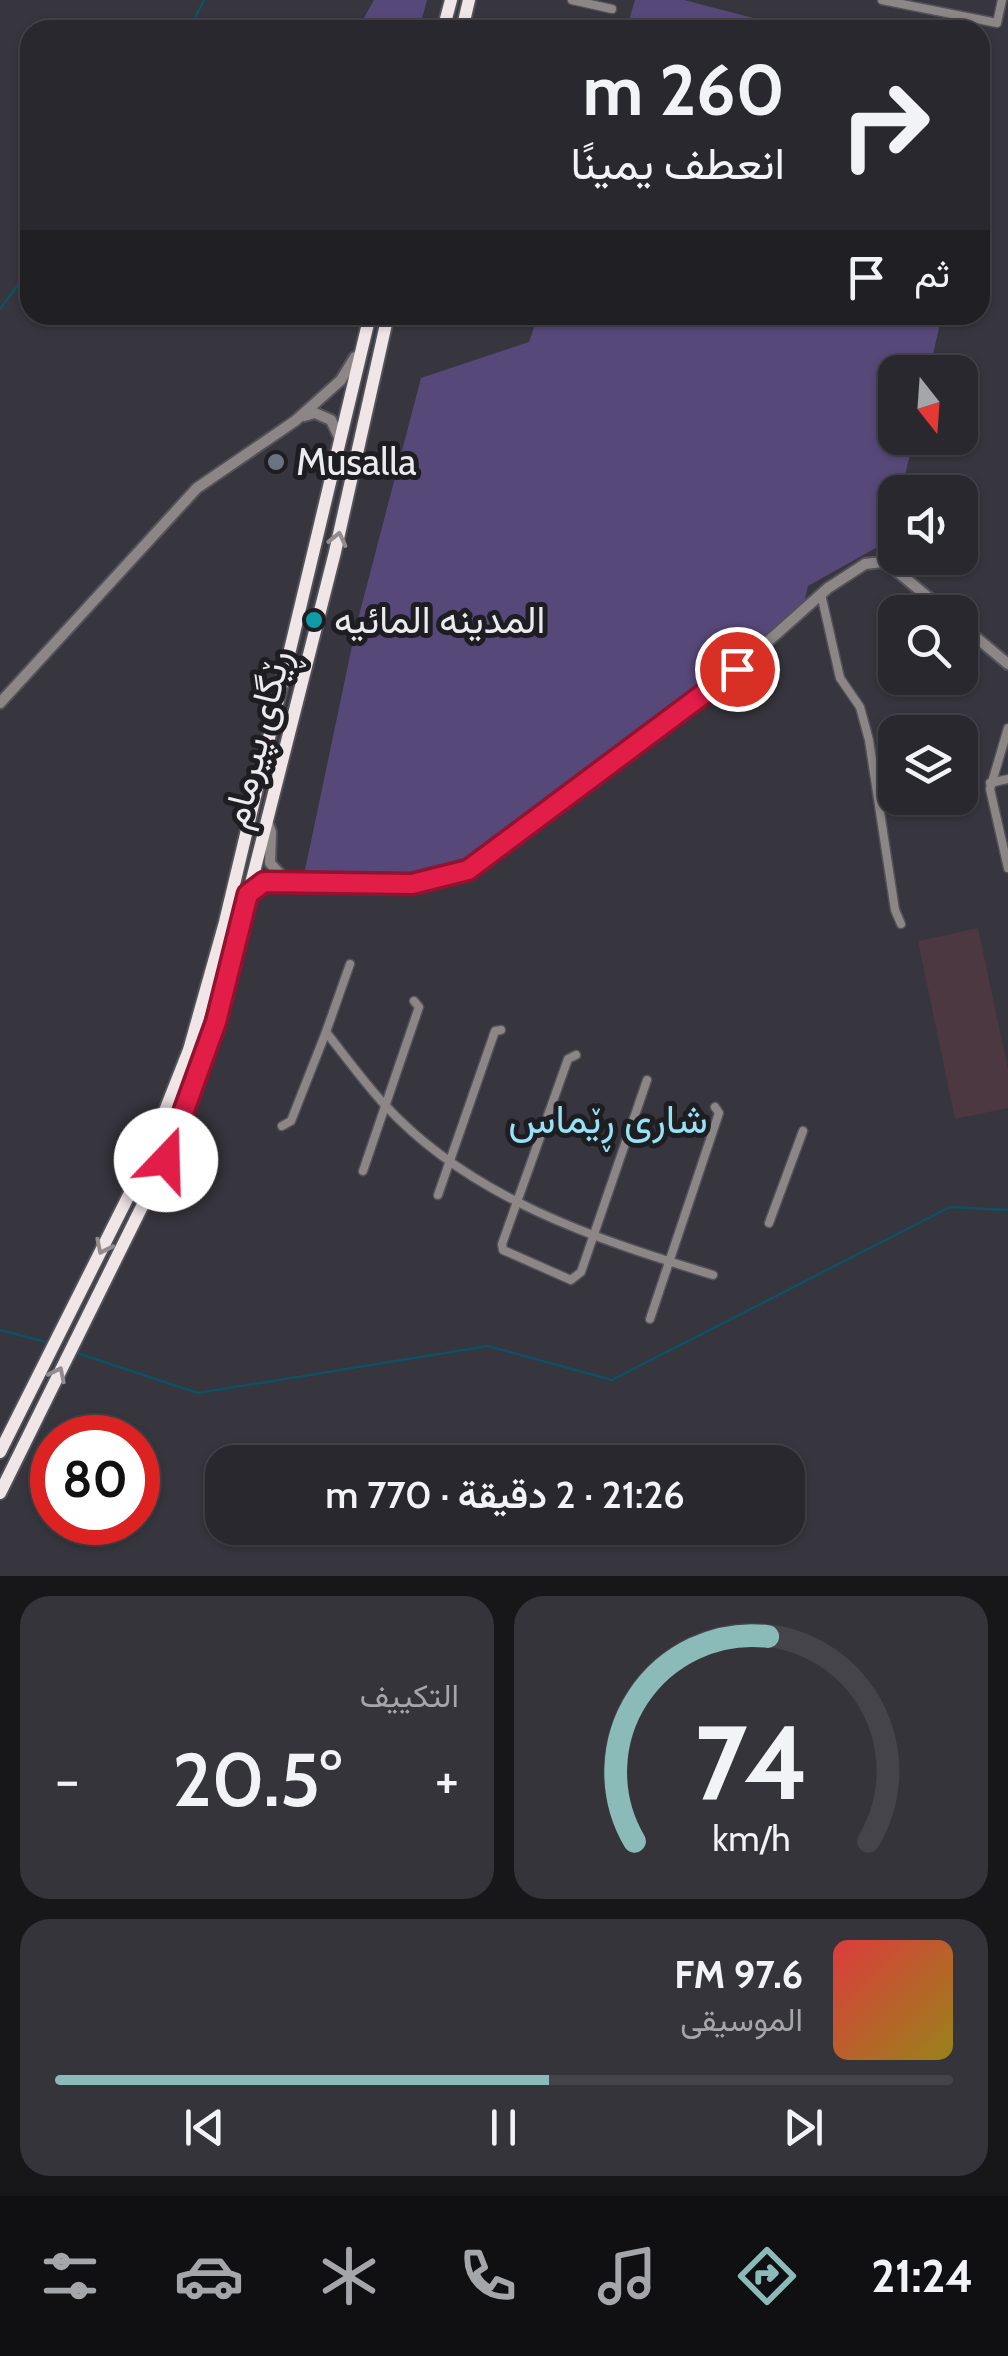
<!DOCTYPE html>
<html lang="ar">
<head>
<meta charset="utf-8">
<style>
  :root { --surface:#29282e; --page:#35343a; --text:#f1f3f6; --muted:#a5a6aa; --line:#45444a; --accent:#8bbbb9 }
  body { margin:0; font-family:Cabin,Vazirmatn,sans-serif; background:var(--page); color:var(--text); direction:rtl; height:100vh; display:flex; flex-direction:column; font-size:38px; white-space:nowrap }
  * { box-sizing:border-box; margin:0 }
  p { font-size:32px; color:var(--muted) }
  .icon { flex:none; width:55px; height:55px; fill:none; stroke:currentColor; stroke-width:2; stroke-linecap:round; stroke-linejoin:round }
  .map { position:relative; height:1576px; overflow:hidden; direction:ltr }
  .drawer { display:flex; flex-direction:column; gap:20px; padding:20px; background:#171619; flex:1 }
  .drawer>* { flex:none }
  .guide { position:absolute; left:20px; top:20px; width:970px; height:305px; border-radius:30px; box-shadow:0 2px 8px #0004,0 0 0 2px var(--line); direction:rtl; background:#29282e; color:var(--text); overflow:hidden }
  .needle { width:65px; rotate:163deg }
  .fabs { position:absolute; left:878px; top:355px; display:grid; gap:20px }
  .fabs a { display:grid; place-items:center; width:100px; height:100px; border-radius:20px; background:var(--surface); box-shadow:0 2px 8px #0004,0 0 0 2px var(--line); font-size:50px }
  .speed { position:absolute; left:30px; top:1415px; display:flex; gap:20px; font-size:50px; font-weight:700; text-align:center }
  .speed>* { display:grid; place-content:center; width:130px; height:130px; border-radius:50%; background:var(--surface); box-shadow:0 2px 8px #0004,0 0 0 2px var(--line); line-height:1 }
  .speed .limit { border:15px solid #d22; background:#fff; color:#111 }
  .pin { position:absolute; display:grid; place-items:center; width:85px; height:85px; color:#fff; margin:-42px; border:5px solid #fff; border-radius:50%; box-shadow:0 2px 10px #0007 }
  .me { position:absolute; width:110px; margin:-55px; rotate:21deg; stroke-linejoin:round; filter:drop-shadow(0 0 8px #0008) }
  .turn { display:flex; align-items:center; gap:35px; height:210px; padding:0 40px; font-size:45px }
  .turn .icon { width:130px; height:130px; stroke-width:2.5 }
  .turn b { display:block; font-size:70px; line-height:85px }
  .then { display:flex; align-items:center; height:95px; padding:0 40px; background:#0003; gap:20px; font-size:38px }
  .big { font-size:75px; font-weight:600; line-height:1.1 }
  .drawer .tile { flex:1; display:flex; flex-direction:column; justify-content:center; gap:15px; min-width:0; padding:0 35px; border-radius:30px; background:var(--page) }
  .drawer .dial { align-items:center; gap:0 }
  .dial svg { height:260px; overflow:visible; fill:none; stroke:var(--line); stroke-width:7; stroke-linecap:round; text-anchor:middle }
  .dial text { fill:var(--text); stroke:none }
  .song { display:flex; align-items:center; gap:30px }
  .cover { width:120px; height:120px; border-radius:15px; background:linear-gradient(135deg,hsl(0 70% 55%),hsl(50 70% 35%)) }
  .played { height:10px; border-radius:5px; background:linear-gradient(90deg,var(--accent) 55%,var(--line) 55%) }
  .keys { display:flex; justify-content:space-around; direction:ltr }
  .heat { display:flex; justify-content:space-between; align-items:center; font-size:55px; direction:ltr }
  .drawer .tiles { flex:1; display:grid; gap:20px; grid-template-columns:1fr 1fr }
  .tile:last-child { grid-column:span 2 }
  .trip { position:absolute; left:205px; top:1445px; width:600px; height:100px; border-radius:30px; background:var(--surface); box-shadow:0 2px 8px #0004,0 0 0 2px var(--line); font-weight:600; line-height:100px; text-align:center; direction:rtl }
  .tab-bar { display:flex; height:160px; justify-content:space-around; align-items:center; background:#101012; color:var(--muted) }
  .tab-bar .icon { width:70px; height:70px }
  .tab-bar .current { color:var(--accent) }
  .tab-bar b { font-size:45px; color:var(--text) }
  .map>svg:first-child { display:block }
</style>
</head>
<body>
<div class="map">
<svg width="1008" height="1576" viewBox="0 0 1008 1576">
  <rect width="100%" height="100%" fill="#37353d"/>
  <!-- industrial -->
  <path fill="#4b3840" d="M978,928L1008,1069V1108L955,1119L918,941Z"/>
  <!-- green -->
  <g fill="#57487a">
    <path d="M374,0H427L419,30H357Z"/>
    <path d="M635,0H684L800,30H626Z"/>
    <path d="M538,315H942L929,372H895V438H914L901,492H895L890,540L808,586L804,603L740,660L457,868L395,878L345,880L305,870L356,627L421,378L529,342Z"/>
  </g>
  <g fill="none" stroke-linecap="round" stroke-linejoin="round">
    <!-- stream -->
    <g stroke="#0e5165" stroke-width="2.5">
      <path d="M189,30L204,0"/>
      <path d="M0,309L30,269"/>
      <path d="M0,1330L46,1342"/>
      <path d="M77,1353L198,1393L488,1346L612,1380L950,1207L1008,1210"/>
    </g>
    <defs>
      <g id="minor">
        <path d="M572,0L612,9"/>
        <path d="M882,0L997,23L1002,0"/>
        <path d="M821,594L840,678L860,707L869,740L895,910L901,924"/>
        <path d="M1008,728L990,789L1008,868"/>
        <path d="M990,783L1008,779"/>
        <path d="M350,964L326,1032C345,1056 363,1081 384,1104C470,1198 595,1239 713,1275"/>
        <path d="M576,1055L568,1059L502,1244L503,1250L571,1280L581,1272L647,1080"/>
        <path d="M282,1126L291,1121L326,1032"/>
        <path d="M363,1171L419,1007L414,1001"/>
        <path d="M438,1195L495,1031L501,1030"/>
        <path d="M769,1223L803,1131"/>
        <path d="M650,1319L719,1113L715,1107"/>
      </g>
      <g id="tertiary">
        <path d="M304,416L315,413L331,420L339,437"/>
        <path d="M960,624L1008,664"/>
        <path d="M0,703L197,488L295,421L341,380L355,357"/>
        <path d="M267,821L271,832L270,863L288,883"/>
        <path d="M250,892L264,883L412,884L469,870L641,743L737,669L828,588L865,564L882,562L893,568L946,612"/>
      </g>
      <g id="trunk">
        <path d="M443,30L451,0"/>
        <path d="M462,30L469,0"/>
        <path d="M0,1452L142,1169L189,1050L225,922L370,315"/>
        <path d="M0,1493L165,1160L216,1022L335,552L388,315"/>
      </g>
    </defs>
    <!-- minor casing -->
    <use href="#minor" stroke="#545259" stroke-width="11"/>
    <!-- tertiary casing -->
    <use href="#tertiary" stroke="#545259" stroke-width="14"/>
    <!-- trunk casing -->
    <use href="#trunk" stroke="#545259" stroke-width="16"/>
    <!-- minor -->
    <use href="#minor" stroke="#8c8687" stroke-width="8"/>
    <!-- tertiary -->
    <use href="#tertiary" stroke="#8c8687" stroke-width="10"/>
    <!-- trunk -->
    <use href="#trunk" stroke="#f0e6e8" stroke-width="12"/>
  </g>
  <!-- one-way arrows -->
  <defs><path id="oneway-chevron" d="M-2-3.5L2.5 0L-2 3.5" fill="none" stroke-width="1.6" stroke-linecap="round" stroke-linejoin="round" transform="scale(2.5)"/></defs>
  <g stroke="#928c8e">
    <use href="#oneway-chevron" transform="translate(338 539) rotate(-77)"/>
    <use href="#oneway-chevron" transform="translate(103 1247) rotate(116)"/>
    <use href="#oneway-chevron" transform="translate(58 1374) rotate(-64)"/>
  </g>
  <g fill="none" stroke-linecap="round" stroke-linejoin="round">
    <defs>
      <path id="route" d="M166,1160L216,1022L248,894L264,882L412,884L468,870L737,669"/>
    </defs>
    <!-- route casing -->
    <use href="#route" stroke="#92132f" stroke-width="25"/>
    <!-- route -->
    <use href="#route" stroke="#e11d48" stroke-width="18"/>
  </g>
  <!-- markers -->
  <circle fill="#6b7280" stroke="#1e1d21" stroke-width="4" cx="276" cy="462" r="10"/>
  <circle fill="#0f9aa8" stroke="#1e1d21" stroke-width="4" cx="314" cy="620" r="10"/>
  <g text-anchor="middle" stroke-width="10" stroke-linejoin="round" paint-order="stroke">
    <!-- poi labels -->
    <g font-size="38" fill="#ebeaef" stroke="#1e1d21" text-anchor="start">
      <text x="296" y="475">Musalla</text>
      <text x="334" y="633">المدينه المائيه</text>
    </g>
    <!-- street labels -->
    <g font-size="38" fill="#ebeaef" stroke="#1e1d21">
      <text transform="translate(256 739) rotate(-76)" y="13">ڕێگای پیرمام</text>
    </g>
    <!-- neighbourhood labels -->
    <g font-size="40" fill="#96e2f7" stroke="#1e1d21">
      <text x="608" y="1133">شاری ڕێماس</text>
    </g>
  </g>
</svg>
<div class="fabs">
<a><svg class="needle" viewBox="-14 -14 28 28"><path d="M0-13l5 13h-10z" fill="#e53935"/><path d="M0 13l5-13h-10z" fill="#a5a6aa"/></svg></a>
<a><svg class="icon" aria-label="sound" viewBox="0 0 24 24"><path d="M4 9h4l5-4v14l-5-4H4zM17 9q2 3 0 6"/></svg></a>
<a><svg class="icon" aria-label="search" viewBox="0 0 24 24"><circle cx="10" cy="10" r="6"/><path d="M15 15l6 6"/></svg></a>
<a><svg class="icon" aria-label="layers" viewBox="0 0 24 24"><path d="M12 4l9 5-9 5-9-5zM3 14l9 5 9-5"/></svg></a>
</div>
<div class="speed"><div class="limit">80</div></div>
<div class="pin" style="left:737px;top:669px;background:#d93025"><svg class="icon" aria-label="arrive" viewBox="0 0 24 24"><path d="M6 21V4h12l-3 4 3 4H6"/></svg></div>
<svg class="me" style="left:166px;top:1160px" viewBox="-20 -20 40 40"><circle r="19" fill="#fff"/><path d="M0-13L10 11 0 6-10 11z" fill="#e11d48"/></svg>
<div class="trip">21:26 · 2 دقيقة · 770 m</div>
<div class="guide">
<div class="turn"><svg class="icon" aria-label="right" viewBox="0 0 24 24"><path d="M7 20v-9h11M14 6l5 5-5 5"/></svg><div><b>260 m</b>انعطف يمينًا</div></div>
<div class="then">ثم<svg class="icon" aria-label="arrive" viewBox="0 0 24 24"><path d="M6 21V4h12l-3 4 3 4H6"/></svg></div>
</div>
</div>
<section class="drawer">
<div class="tiles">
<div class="tile dial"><svg viewBox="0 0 100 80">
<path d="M14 69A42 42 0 1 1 86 69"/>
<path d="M14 69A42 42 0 0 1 55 6" stroke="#8bbbb9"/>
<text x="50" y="56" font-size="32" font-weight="700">74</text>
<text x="50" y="72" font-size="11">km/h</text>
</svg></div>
<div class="tile"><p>التكييف</p>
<div class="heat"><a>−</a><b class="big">20.5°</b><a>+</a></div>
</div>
<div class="tile">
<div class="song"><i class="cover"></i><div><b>97.6 FM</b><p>الموسيقى</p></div></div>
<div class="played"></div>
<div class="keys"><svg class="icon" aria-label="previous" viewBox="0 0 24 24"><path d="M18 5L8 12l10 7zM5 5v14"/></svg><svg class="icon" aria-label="pause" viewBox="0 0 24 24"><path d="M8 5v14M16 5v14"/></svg><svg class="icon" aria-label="next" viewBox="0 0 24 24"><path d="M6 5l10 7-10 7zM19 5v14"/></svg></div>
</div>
</div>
</section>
<nav class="tab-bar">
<b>21:24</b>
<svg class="icon current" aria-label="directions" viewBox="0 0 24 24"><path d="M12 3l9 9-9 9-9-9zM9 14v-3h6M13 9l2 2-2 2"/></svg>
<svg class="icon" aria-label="music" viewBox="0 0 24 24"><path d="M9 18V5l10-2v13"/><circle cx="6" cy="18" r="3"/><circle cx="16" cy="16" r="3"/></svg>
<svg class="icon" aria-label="phone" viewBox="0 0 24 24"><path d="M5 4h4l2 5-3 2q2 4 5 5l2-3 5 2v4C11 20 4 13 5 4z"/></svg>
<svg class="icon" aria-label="climate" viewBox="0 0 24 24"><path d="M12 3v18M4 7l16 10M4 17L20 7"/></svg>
<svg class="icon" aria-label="car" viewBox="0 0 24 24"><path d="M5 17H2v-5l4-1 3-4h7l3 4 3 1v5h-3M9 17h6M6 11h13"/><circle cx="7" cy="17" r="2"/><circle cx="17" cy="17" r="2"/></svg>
<svg class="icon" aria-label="filters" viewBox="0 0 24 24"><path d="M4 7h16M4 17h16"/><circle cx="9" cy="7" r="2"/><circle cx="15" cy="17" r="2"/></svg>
</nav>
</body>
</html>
